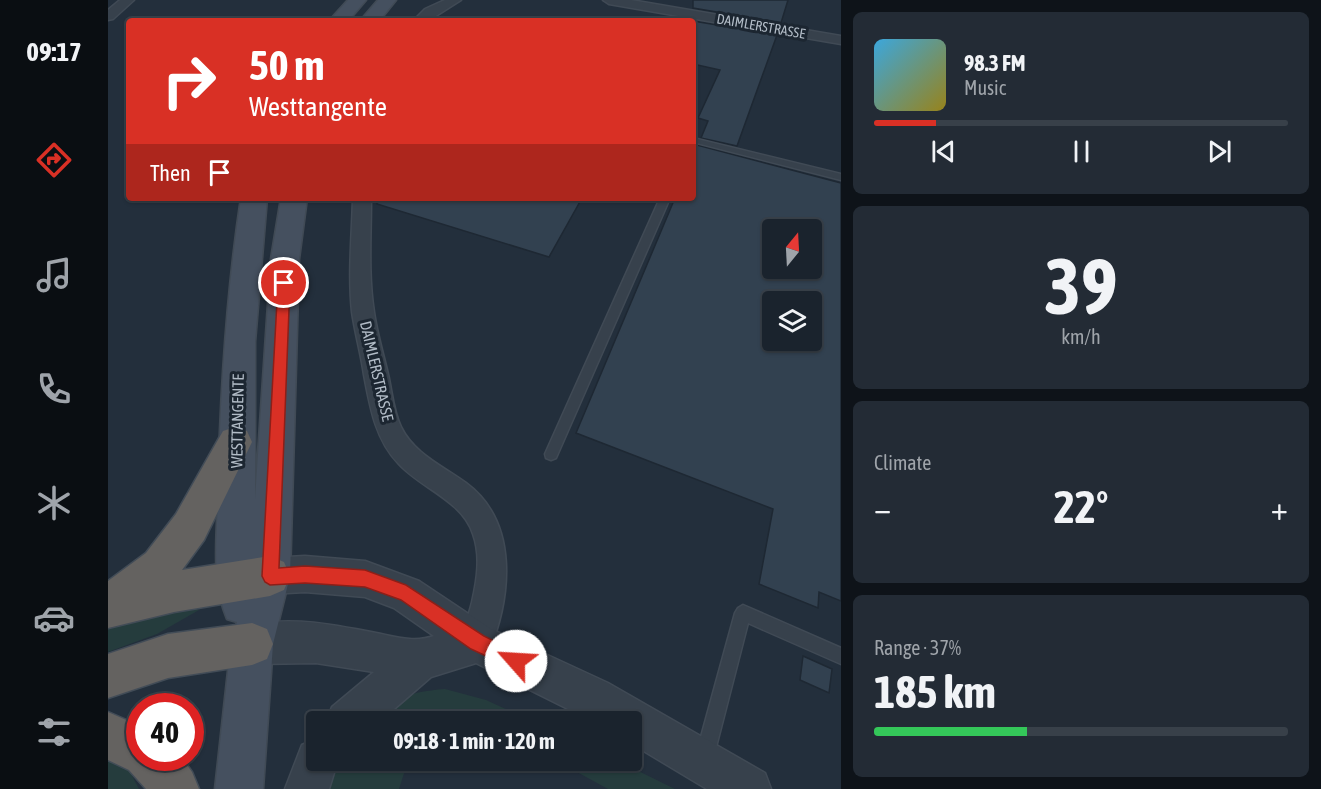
<!DOCTYPE html>
<html lang="en">
<head>
<meta charset="utf-8">
<style>
  :root { --surface:#1a232d; --page:#232b35; --text:#f1f3f6; --muted:#9fa4aa; --line:#384049; --accent:#d93025 }
  body { margin:0; font-family:"Asap Condensed",sans-serif; background:var(--page); color:var(--text); height:100vh; display:flex; flex-direction:column; font-size:22px; white-space:nowrap }
  * { box-sizing:border-box; margin:0 }
  p { font-size:20px; color:var(--muted) }
  .icon { flex:none; width:33px; height:33px; fill:none; stroke:currentColor; stroke-width:2; stroke-linecap:round; stroke-linejoin:round }
  .map { position:relative; flex:1; overflow:hidden }
  .panel { display:flex; flex-direction:column; gap:12px; padding:12px; background:#0e1319; width:480px }
  .panel>* { flex:none }
  .hud { position:absolute; left:18px; top:18px; width:570px; height:183px; border-radius:6px; box-shadow:0 2px 4px #0004,0 0 0 2px var(--line); background:#d93025; color:#fff; overflow:hidden }
  .needle { width:39px; rotate:18deg }
  .fabs { position:absolute; left:654px; top:219px; display:grid; gap:12px }
  .fabs a { display:grid; place-items:center; width:60px; height:60px; border-radius:6px; background:var(--surface); box-shadow:0 2px 4px #0004,0 0 0 2px var(--line); font-size:30px }
  .speed { position:absolute; left:18px; top:693px; display:flex; gap:12px; font-size:30px; font-weight:700; text-align:center }
  .speed>* { display:grid; place-content:center; width:78px; height:78px; border-radius:50%; background:var(--surface); box-shadow:0 2px 4px #0004,0 0 0 2px var(--line); line-height:1 }
  .speed .limit { border:9px solid #d22; background:#fff; color:#111 }
  .pin { position:absolute; display:grid; place-items:center; width:51px; height:51px; color:#fff; margin:-26px; border:3px solid #fff; border-radius:50%; box-shadow:0 2px 6px #0007 }
  .me { position:absolute; width:66px; margin:-33px; rotate:296deg; stroke-linejoin:round; filter:drop-shadow(0 0 4px #0008) }
  .turn { display:flex; align-items:center; gap:21px; height:126px; padding:0 24px; font-size:27px }
  .turn .icon { width:78px; height:78px; stroke-width:2.5 }
  .turn b { display:block; font-size:42px; line-height:51px }
  .then { display:flex; align-items:center; height:57px; padding:0 24px; background:#0003; gap:12px; font-size:22px }
  .big { font-size:45px; font-weight:700; line-height:1.1 }
  .panel .tile { flex:1; display:flex; flex-direction:column; justify-content:center; gap:9px; min-width:0; padding:0 21px; border-radius:9px; background:var(--page) }
  .panel .dial { align-items:center; gap:0 }
  .dial b { font-size:78px; line-height:1 }
  .song { display:flex; align-items:center; gap:18px }
  .cover { width:72px; height:72px; border-radius:9px; background:linear-gradient(135deg,hsl(200 70% 55%),hsl(50 70% 35%)) }
  .played { height:6px; border-radius:3px; background:linear-gradient(90deg,var(--accent) 15%,var(--line) 15%) }
  .keys { display:flex; justify-content:space-around; direction:ltr }
  .heat { display:flex; justify-content:space-between; align-items:center; font-size:33px; direction:ltr }
  .charge { height:9px; border-radius:4px; background:linear-gradient(90deg,#34c759 37%,var(--line) 0) }
  .trip { position:absolute; left:198px; top:711px; width:336px; height:60px; border-radius:6px; background:var(--surface); box-shadow:0 2px 4px #0004,0 0 0 2px var(--line); font-weight:700; line-height:60px; text-align:center }
  main { display:flex; flex:1; min-height:0 }
  .tab-bar { display:flex; flex-direction:column; width:108px; justify-content:space-around; align-items:center; background:#0a0e12; color:var(--muted) }
  .tab-bar .icon { width:42px; height:42px }
  .tab-bar .active { color:var(--accent) }
  .tab-bar b { font-size:27px; color:var(--text) }
  .map>svg:first-child { display:block }
</style>
</head>
<body>
<main>
<nav class="tab-bar">
<b>09:17</b>
<svg class="icon active" aria-label="directions" viewBox="0 0 24 24"><path d="M12 3l9 9-9 9-9-9zM9 14v-3h6M13 9l2 2-2 2"/></svg>
<svg class="icon" aria-label="music" viewBox="0 0 24 24"><path d="M9 18V5l10-2v13"/><circle cx="6" cy="18" r="3"/><circle cx="16" cy="16" r="3"/></svg>
<svg class="icon" aria-label="phone" viewBox="0 0 24 24"><path d="M5 4h4l2 5-3 2q2 4 5 5l2-3 5 2v4C11 20 4 13 5 4z"/></svg>
<svg class="icon" aria-label="climate" viewBox="0 0 24 24"><path d="M12 3v18M4 7l16 10M4 17L20 7"/></svg>
<svg class="icon" aria-label="car" viewBox="0 0 24 24"><path d="M5 17H2v-5l4-1 3-4h7l3 4 3 1v5h-3M9 17h6M6 11h13"/><circle cx="7" cy="17" r="2"/><circle cx="17" cy="17" r="2"/></svg>
<svg class="icon" aria-label="filters" viewBox="0 0 24 24"><path d="M4 7h16M4 17h16"/><circle cx="9" cy="7" r="2"/><circle cx="15" cy="17" r="2"/></svg>
</nav>
<div class="map">
<svg width="733" height="789" viewBox="0 0 733 789">
  <rect width="100%" height="100%" fill="#232f3c"/>
  <!-- green -->
  <g fill="#253c3d">
    <path d="M76,604L91,610L49,634L0,652V620Z"/>
    <path d="M337,689L378,700L424,721L253,722C286,700 297,692 337,689Z"/>
    <path d="M0,755L19,766L31,789H0Z"/>
    <path d="M220,761H300L291,789H209Z"/>
    <path d="M449,761H510L567,789H500Z"/>
  </g>
  <!-- building -->
  <g fill="#324150" stroke="#1e2833" stroke-width="1.5" fill-rule="evenodd">
    <path d="M585,0H680L673,23L585,8Z"/>
    <path d="M585,21L669,35L629,146L593,138L600,121L590,118L612,70L585,64Z"/>
    <path d="M589,145L733,183V601L711,592L710,608L651,584L665,509L468,433L567,198H585V155ZM664,230H704V268H664ZM664,302H704V340H664Z"/>
    <path d="M269,198H474L441,257L269,204Z"/>
    <path d="M695,656L724,669L721,693L692,680Z"/>
  </g>
  <g fill="none" stroke-linecap="round" stroke-linejoin="round">
    <defs>
      <g id="service">
        <path d="M585,138L733,174V180L585,142Z"/>
        <path d="M552,198H562L448,458L443,460L438,458L437,454Z"/>
        <path d="M635,605L733,648V664L640,623L606,755L603,761L597,764L591,761L588,755L627,613L630,608Z"/>
      </g>
      <g id="minor">
        <path d="M12,0H26L5,19L0,20V10Z"/>
        <path d="M337,0H353L320,21H305L317,9Z"/>
        <path d="M495,0H523L733,36V44L501,4Z"/>
        <path d="M245,198H263C263,236 260,274 266,312C269,333 275,353 280,374C284,391 285,410 293,427C306,454 335,466 358,483C412,523 403,599 380,654L369,659L358,654C351,637 360,619 364,602C369,580 373,556 365,534C354,500 312,488 290,463C267,439 262,406 256,375C253,354 247,333 244,312C240,274 244,236 245,198Z"/>
      </g>
      <g id="tertiary">
        <path d="M197,556L257,561L311,581L383,629L500,683L657,773L663,789H599L524,744V722H486L368,663L323,677L271,722H218L224,707L266,672L208,663L144,664L130,658L124,644L130,630C171,613 225,625 268,633C288,637 306,643 326,636L286,608L257,597L197,592L162,594L149,589L144,576L149,563L162,558Z"/>
        <path d="M208,739V760H230L221,789H177L194,745Z"/>
      </g>
      <g id="secondary">
        <path d="M240,0H258L240,21H221Z"/>
        <path d="M270,0H288L271,21H252Z"/>
        <path d="M133,198H159L147,342V499L163,259L173,198H199L191,259L182,576L165,644L155,789H107L123,644L129,622L119,619C103,580 109,538 110,497C112,397 118,297 133,198Z"/>
      </g>
      <g id="trunk">
        <path d="M127,427L139,431L144,442L96,540L74,570L162,556L176,562L182,576L176,590L162,596L66,612L0,628V581L38,553L68,514L115,431Z"/>
        <path d="M144,623L159,629L165,644L159,659L144,665L60,678L0,698V654L60,634Z"/>
        <path d="M0,712L32,726V758H74L84,772L91,789H38L21,770L0,760Z"/>
      </g>
    </defs>
    <!-- service casing -->
    <use href="#service" stroke="#404a55" stroke-width="3"/>
    <!-- minor casing -->
    <use href="#minor" stroke="#404a55" stroke-width="3"/>
    <!-- tertiary casing -->
    <use href="#tertiary" stroke="#404a55" stroke-width="3"/>
    <!-- secondary casing -->
    <use href="#secondary" stroke="#404a55" stroke-width="3"/>
    <!-- trunk casing -->
    <use href="#trunk" stroke="#424c57" stroke-width="3"/>
    <!-- service -->
    <use href="#service" fill="#37414c" fill-rule="evenodd"/>
    <!-- minor -->
    <use href="#minor" fill="#37414c" fill-rule="evenodd"/>
    <!-- tertiary -->
    <use href="#tertiary" fill="#37414c" fill-rule="evenodd"/>
    <!-- secondary -->
    <use href="#secondary" fill="#45505f" fill-rule="evenodd"/>
    <!-- trunk -->
    <use href="#trunk" fill="#646260" fill-rule="evenodd"/>
  </g>
  <!-- route -->
  <path fill="#d93025" stroke="#8d1f18" stroke-width="1.5" d="M176,279L182,283L171,568L197,566L257,570L298,585L376,636L414,655L417,661L414,667L408,670L363,649L293,600L257,587L197,583L162,585L157,582L154,576L170,283Z"/>
  <g text-anchor="middle" stroke-width="6" stroke-linejoin="round" paint-order="stroke">
    <!-- far-street labels -->
    <g font-size="14" fill="#b2bcc7" stroke="#1c2631">
      <text transform="translate(653 26) rotate(10)" y="5">DAIMLERSTRASSE</text>
    </g>
    <!-- street labels -->
    <g font-size="16" fill="#b2bcc7" stroke="#1c2631">
      <text transform="translate(269 371) rotate(77)" y="6">DAIMLERSTRASSE</text>
      <text transform="translate(129 421) rotate(-89)" y="6">WESTTANGENTE</text>
    </g>
  </g>
</svg>
<div class="fabs">
<a><svg class="needle" viewBox="-14 -14 28 28"><path d="M0-13l5 13h-10z" fill="#e53935"/><path d="M0 13l5-13h-10z" fill="#9fa4aa"/></svg></a>
<a><svg class="icon" aria-label="layers" viewBox="0 0 24 24"><path d="M12 4l9 5-9 5-9-5zM3 14l9 5 9-5"/></svg></a>
</div>
<div class="speed"><div class="limit">40</div></div>
<div class="pin" style="left:176px;top:283px;background:#d93025"><svg class="icon" aria-label="arrive" viewBox="0 0 24 24"><path d="M6 21V4h12l-3 4 3 4H6"/></svg></div>
<svg class="me" style="left:408px;top:661px" viewBox="-20 -20 40 40"><circle r="19" fill="#fff"/><path d="M0-13L10 11 0 6-10 11z" fill="#d93025"/></svg>
<div class="trip">09:18 · 1 min · 120 m</div>
<div class="hud">
<div class="turn"><svg class="icon" aria-label="right" viewBox="0 0 24 24"><path d="M7 20v-9h11M14 6l5 5-5 5"/></svg><div><b>50 m</b>Westtangente</div></div>
<div class="then">Then<svg class="icon" aria-label="arrive" viewBox="0 0 24 24"><path d="M6 21V4h12l-3 4 3 4H6"/></svg></div>
</div>
</div>
<section class="panel">
<div class="tile">
<div class="song"><i class="cover"></i><div><b>98.3 FM</b><p>Music</p></div></div>
<div class="played"></div>
<div class="keys"><svg class="icon" aria-label="previous" viewBox="0 0 24 24"><path d="M18 5L8 12l10 7zM5 5v14"/></svg><svg class="icon" aria-label="pause" viewBox="0 0 24 24"><path d="M8 5v14M16 5v14"/></svg><svg class="icon" aria-label="next" viewBox="0 0 24 24"><path d="M6 5l10 7-10 7zM19 5v14"/></svg></div>
</div>
<div class="tile dial"><b>39</b><p>km/h</p></div>
<div class="tile"><p>Climate</p>
<div class="heat"><a>−</a><b class="big">22°</b><a>+</a></div>
</div>
<div class="tile"><p>Range · 37%</p><b class="big">185 km</b><div class="charge"></div></div>
</section>
</main>
</body>
</html>
